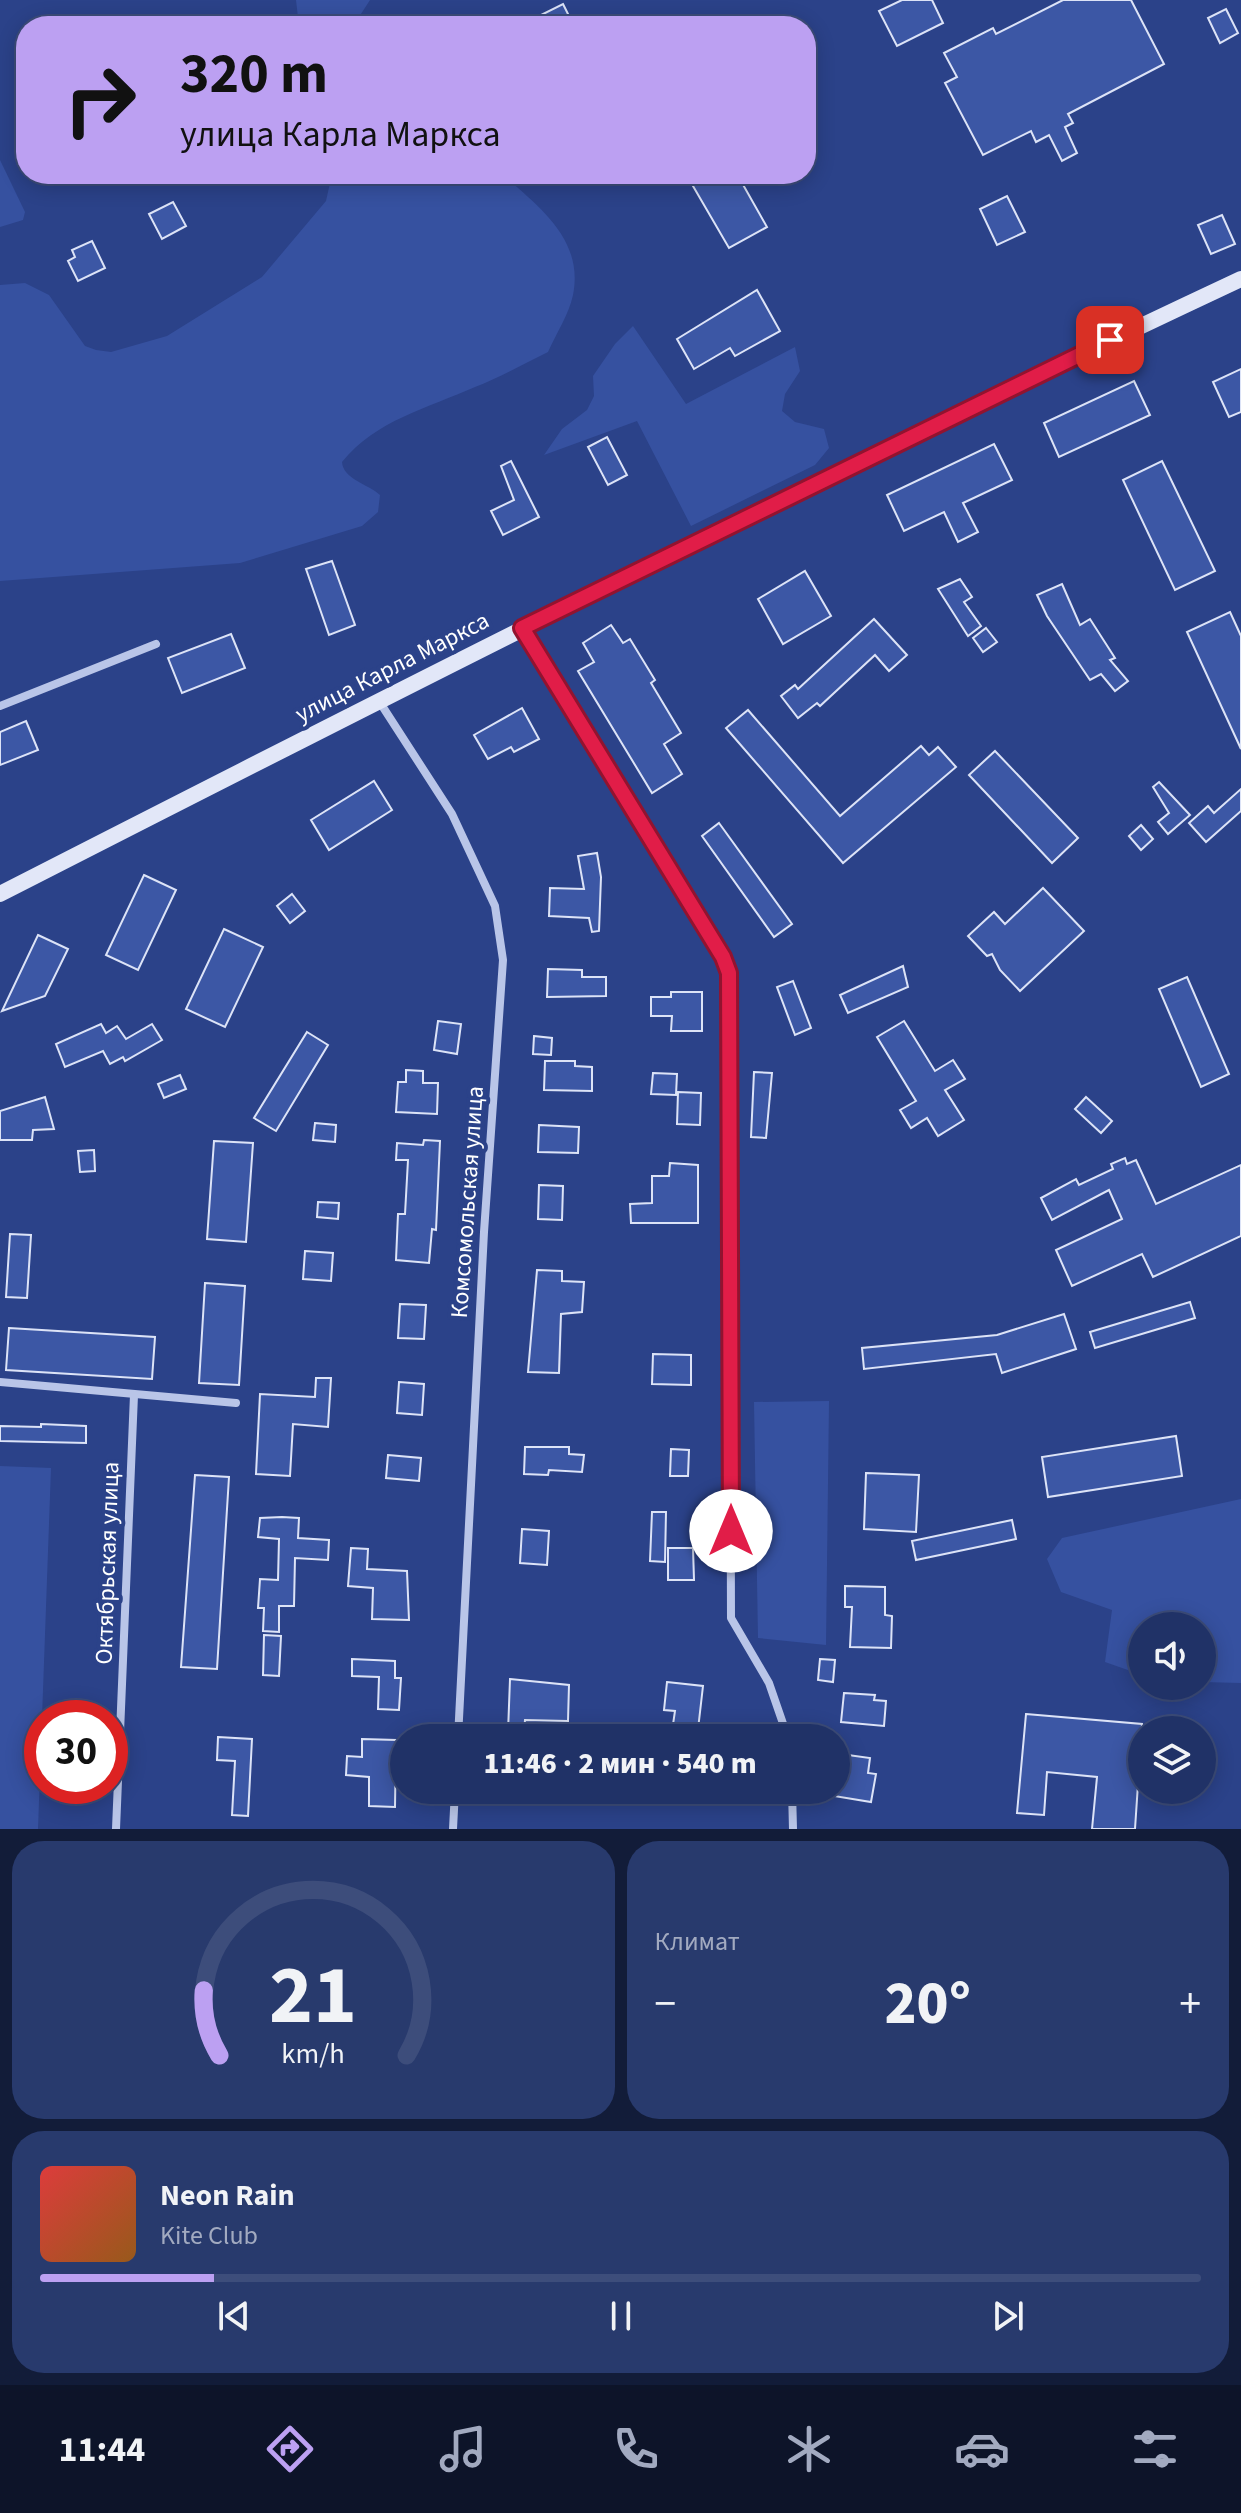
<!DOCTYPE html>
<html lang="ru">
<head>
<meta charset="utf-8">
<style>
  :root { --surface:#203267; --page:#283a6d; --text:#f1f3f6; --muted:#a2aac0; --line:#3d4d7b; --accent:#bca0f2 }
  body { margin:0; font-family:"Source Sans 3",sans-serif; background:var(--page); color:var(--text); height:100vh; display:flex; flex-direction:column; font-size:30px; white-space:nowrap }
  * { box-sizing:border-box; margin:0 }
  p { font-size:26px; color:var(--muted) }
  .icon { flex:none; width:44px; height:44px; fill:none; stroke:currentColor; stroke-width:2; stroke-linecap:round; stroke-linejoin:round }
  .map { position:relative; height:1829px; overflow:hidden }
  .details { display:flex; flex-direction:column; gap:12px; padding:12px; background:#121c39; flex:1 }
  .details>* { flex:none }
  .top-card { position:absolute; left:16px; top:16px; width:800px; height:168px; border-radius:32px; box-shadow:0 4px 20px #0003,0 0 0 2px var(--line); background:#bca0f2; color:#111; overflow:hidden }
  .fabs { position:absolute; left:1128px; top:1612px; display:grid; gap:16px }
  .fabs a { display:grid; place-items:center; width:88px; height:88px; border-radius:50%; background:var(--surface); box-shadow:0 4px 20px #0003,0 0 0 2px var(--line); font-size:40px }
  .speed { position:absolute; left:24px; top:1700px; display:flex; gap:16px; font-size:40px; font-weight:700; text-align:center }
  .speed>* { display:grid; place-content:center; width:104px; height:104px; border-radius:50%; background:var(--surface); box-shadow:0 4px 20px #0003,0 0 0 2px var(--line); line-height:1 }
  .speed .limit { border:12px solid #d22; background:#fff; color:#111 }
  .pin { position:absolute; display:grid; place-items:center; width:68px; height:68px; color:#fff; margin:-34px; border-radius:16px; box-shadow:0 4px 12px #0006 }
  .me { position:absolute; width:88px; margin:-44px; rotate:0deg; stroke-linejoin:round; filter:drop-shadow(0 0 6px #0008) }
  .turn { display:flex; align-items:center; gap:28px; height:168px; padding:0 32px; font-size:36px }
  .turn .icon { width:104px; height:104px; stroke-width:2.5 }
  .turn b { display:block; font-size:56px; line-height:68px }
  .big { font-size:60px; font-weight:800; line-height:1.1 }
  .details .card { flex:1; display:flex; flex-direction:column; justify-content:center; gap:12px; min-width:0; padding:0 28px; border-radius:32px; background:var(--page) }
  .details .dial { align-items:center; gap:0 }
  .dial svg { height:208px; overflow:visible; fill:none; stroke:var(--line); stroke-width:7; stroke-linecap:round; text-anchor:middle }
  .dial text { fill:var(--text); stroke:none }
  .song { display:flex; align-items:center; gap:24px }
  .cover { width:96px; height:96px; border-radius:12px; background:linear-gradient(135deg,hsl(0 70% 55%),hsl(30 70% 35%)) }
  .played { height:8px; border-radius:4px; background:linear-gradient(90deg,var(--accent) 15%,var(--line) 15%) }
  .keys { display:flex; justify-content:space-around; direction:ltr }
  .heat { display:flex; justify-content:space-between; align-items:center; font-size:44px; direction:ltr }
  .details .tiles { flex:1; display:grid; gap:12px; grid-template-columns:1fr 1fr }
  .card:last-child { grid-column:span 2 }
  .trip { position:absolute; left:390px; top:1724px; width:460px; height:80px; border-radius:40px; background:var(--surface); box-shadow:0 4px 20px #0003,0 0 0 2px var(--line); font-weight:800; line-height:80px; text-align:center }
  .tab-bar { display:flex; height:128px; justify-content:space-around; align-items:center; background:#0d1429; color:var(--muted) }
  .tab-bar .icon { width:56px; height:56px }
  .tab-bar .current { color:var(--accent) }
  .tab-bar b { font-size:36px; color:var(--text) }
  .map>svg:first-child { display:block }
</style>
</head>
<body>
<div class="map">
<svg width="1241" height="1829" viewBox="0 0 1241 1829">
  <rect width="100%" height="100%" fill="#2b4289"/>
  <!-- green -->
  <g fill="#3651a0">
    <path d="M296,0H370L359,17L360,26H299Z"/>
    <path d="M0,160L25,212L23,220L0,227Z"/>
    <path d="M332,174H502C539,207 584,239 573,295C569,314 556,334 548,352C524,364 500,377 475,387C428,408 376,420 342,462C343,479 368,484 380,495L378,512L362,526L240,563L0,581V285L25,283L49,295L85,346L96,350L111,352L167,336L262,277L326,201Z"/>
    <path d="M633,326L686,404L795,347L800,371L785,394L782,411L795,422L824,429L829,448L815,465L691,526L637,421L544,455L562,429L587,410L594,396L593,376L615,344Z"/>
    <path d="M829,1401L826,1645L758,1638L754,1402Z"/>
    <path d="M0,1466L51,1468L38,1829H0Z"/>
    <path d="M1241,1499V1683L1202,1682V1626H1142V1675L1105,1662L1112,1610L1061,1592L1047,1559L1062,1538Z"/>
  </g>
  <!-- building -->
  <g fill="#3c57a5" stroke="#dce3f7" stroke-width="2">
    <path d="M902,0H932L943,23L897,46L879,11Z"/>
    <path d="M1063,0H1131L1164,64L1068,114L1073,123L1065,127L1077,153L1062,161L1049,135L1036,142L1031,131L983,155L945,83L957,77L944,53L993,28L996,34Z"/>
    <path d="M563,4L574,26H519Z"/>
    <path d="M1226,9L1238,33L1220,43L1208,18Z"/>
    <path d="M686,174H737L767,227L729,248Z"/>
    <path d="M1007,196L1025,232L997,245L980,209Z"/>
    <path d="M173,202L186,226L162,239L149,214Z"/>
    <path d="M1222,215L1235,244L1211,254L1198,225Z"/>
    <path d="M92,241L105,268L78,281L68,261L75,257L72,250Z"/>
    <path d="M757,290L780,331L735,356L730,348L694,369L677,339Z"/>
    <path d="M1241,369V412L1229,417L1213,382Z"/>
    <path d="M1134,381L1150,415L1059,457L1044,423Z"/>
    <path d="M607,437L627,475L608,485L588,447Z"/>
    <path d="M994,444L1012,480L963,503L978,532L958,542L944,512L904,531L887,495Z"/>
    <path d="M511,461L539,517L503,535L491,511L514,500L501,466Z"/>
    <path d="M1162,461L1215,571L1175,590L1123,480Z"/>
    <path d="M332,561L355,625L329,635L306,569Z"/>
    <path d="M805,571L831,616L783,644L758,599Z"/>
    <path d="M960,579L972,597L964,602L981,626L968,636L938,589Z"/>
    <path d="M1062,584L1080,625L1090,619L1115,658L1110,660L1128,681L1115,691L1101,674L1090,680L1047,616L1037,595Z"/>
    <path d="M1230,612L1241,636V749L1187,632Z"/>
    <path d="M874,619L907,655L889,671L875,655L820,706L817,703L798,718L781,696L795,685L798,689Z"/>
    <path d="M611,625L623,643L630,639L655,680L651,683L681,733L664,744L682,774L652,793L578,671L594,662L583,643Z"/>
    <path d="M986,628L997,642L983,652L973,638Z"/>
    <path d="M231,634L245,668L182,693L168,658Z"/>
    <path d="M522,708L539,739L514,752L511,747L488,759L474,735Z"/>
    <path d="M748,710L840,816L921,746L929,755L938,747L956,767L843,863L726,728Z"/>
    <path d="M26,721L38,750L0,765V732Z"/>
    <path d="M995,751L1078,838L1052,863L969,775Z"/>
    <path d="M374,781L392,810L329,850L311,820Z"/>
    <path d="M1159,782L1190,815L1168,834L1158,822L1169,813L1153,787Z"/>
    <path d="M1241,789V811L1206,842L1189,823L1208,806L1214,813Z"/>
    <path d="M719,823L792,924L774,937L702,836Z"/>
    <path d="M1141,825L1153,839L1141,850L1129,836Z"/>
    <path d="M597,853L601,877L599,931L592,932L589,918L549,916L550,888L584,889L578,856Z"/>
    <path d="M144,875L176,890L138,970L106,955Z"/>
    <path d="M1043,888L1084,931L1020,991L1000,970L992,954L987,956L968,936L994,912L1005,924Z"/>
    <path d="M292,894L305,911L290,923L277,906Z"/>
    <path d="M224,929L263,947L225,1027L186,1009Z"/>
    <path d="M38,935L68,949L45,996L2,1011Z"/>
    <path d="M903,966L908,987L848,1013L840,995Z"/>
    <path d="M548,969L582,970V977H606V996L547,997Z"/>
    <path d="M1187,977L1229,1074L1201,1087L1159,989Z"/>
    <path d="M793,981L811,1028L795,1035L777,987Z"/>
    <path d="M671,992H702V1031H671L672,1016H651V997H671Z"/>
    <path d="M438,1021L461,1024L457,1054L434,1050Z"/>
    <path d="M904,1021L935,1071L953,1060L965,1079L945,1090L964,1120L938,1136L927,1118L911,1128L900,1110L916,1101L877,1037Z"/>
    <path d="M101,1024L106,1033L117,1026L126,1039L152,1024L162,1040L125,1061L123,1057L110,1064L103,1051L65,1067L56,1044Z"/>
    <path d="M307,1032L328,1045L276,1131L254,1118Z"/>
    <path d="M534,1036L552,1038L551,1055L533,1054Z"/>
    <path d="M545,1061H575V1066L592,1067V1091L544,1090Z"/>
    <path d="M406,1070L423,1071V1083H438L437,1114L396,1112L398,1082H406Z"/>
    <path d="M754,1072L772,1073L766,1138L751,1137Z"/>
    <path d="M653,1073L677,1074L676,1095L651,1094Z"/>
    <path d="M180,1075L186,1089L164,1098L158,1084Z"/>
    <path d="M678,1092L701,1093L700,1125L677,1124Z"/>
    <path d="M45,1097L54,1129L33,1130L32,1140H0V1111Z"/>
    <path d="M1086,1097L1112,1121L1101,1133L1075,1109Z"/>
    <path d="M315,1123L336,1125L335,1142L313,1140Z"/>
    <path d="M539,1125L579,1127L578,1153L538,1152Z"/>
    <path d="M424,1140L440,1141L436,1230L432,1229L429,1263L396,1260L398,1214H405L408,1160H396L397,1143L423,1145Z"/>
    <path d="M214,1141L253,1143L246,1242L207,1239Z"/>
    <path d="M94,1150L95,1171L80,1172L78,1151Z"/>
    <path d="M1125,1158L1127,1164L1136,1160L1156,1204L1241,1165V1236L1153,1277L1142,1254L1072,1286L1056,1250L1122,1219L1109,1190L1052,1220L1041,1198L1076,1179L1079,1185L1113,1169L1111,1164Z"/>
    <path d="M670,1163L698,1165V1223H631L630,1204L652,1203V1176H669Z"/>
    <path d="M539,1185L563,1186L562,1220L538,1219Z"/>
    <path d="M318,1202L339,1203L338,1219L317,1217Z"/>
    <path d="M10,1234L31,1235L27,1298L6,1297Z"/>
    <path d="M305,1251L333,1253L331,1281L303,1279Z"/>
    <path d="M537,1270L562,1271V1281L584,1282L582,1312L561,1314L559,1373L528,1372Z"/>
    <path d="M205,1283L245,1286L239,1385L199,1383Z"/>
    <path d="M1190,1302L1195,1318L1095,1348L1090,1332Z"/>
    <path d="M400,1304L426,1305L424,1339L398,1338Z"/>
    <path d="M1064,1314L1076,1349L1002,1373L996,1354L864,1369L862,1348L997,1335Z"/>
    <path d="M9,1328L155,1337L152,1379L6,1370Z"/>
    <path d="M653,1354L691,1355V1385L652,1384Z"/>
    <path d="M316,1378H331L328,1427L293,1424L290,1476L256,1474L260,1394L315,1397Z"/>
    <path d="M399,1382L424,1384L422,1415L397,1413Z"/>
    <path d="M41,1424L86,1426V1443L0,1441V1426L41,1427Z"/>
    <path d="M1176,1436L1182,1476L1048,1497L1042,1457Z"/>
    <path d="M525,1447H569V1454L584,1455L582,1472L549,1470L548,1475L524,1474Z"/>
    <path d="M671,1449L689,1450L688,1476H670Z"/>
    <path d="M388,1455L421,1458L419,1481L386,1478Z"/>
    <path d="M866,1473L919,1475L916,1532L864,1529Z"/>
    <path d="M195,1475L229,1477L217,1669L181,1667Z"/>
    <path d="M652,1512H666L665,1562L650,1561Z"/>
    <path d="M282,1517L299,1518L298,1538L329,1540L328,1560L295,1558L294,1606H279V1632L263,1631L264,1608H258L260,1579L278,1580L279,1539L258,1537L260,1518Z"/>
    <path d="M1012,1520L1016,1539L916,1560L912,1541Z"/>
    <path d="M522,1529L549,1531L547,1565L520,1563Z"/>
    <path d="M351,1548L368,1549L367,1569L407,1571L409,1620L372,1619L373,1588L348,1586Z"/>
    <path d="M668,1548H693L694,1580H668Z"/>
    <path d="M845,1586L885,1587V1615L892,1616L891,1648L850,1647L852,1607H845Z"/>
    <path d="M264,1635L281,1636L279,1676L263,1675Z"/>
    <path d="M352,1659L395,1661V1678H401L399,1710L378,1709L379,1677L352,1676Z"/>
    <path d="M820,1659L835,1660L833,1682L818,1680Z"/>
    <path d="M510,1679L569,1685L568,1721L525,1720L524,1732H508Z"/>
    <path d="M667,1682L703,1686L697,1738H671L675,1711L664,1710Z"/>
    <path d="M844,1693L875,1695L874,1700L886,1701L884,1726L841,1722Z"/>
    <path d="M1026,1714L1142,1724L1135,1829H1092L1097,1777L1047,1772L1044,1815L1017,1813Z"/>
    <path d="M218,1737L252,1739L248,1816L232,1815L235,1761L217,1760Z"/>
    <path d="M362,1739L396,1740L395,1807L369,1806V1777L346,1775L347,1756L362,1757Z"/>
    <path d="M848,1755L870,1758L868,1773L876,1774L871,1802L834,1796L838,1774L846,1775Z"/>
  </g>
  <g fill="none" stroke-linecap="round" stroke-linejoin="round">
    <!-- street -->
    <g stroke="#b9c5e8" stroke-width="8">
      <path d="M522,628L723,957L729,973L731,1618L769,1683L788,1738"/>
      <path d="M379,701L452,814L495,906L503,960L484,1232L458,1738"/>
      <path d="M0,706L156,644"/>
      <path d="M0,1382L236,1403"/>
      <path d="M792,1790L793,1829"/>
      <path d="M116,1829L134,1395"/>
      <path d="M453,1829L455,1790"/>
    </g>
    <!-- secondary -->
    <path stroke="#e2e7f8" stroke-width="16" d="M0,894C411,684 823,475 1241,279"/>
  </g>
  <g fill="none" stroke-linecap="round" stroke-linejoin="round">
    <defs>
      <path id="route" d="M731,1531L729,973L723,957L522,628L1110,340"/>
    </defs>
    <!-- route casing -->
    <use href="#route" stroke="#92132f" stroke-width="20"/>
    <!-- route -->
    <use href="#route" stroke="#e11d48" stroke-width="14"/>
  </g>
  <g text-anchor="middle" stroke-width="8" stroke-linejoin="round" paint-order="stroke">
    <!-- street labels -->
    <g font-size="24" fill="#fff" stroke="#2b4289">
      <text transform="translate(392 667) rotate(-27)" y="8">улица Карла Маркса</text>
      <text transform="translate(467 1202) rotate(-86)" y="8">Комсомольская улица</text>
      <text transform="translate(107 1563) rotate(-88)" y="8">Октябрьская улица</text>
    </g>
  </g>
</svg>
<div class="fabs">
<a><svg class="icon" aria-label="sound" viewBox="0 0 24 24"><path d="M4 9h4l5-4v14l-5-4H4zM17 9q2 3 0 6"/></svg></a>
<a><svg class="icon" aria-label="layers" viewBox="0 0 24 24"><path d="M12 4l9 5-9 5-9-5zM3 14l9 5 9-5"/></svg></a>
</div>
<div class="speed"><div class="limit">30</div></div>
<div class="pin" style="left:1110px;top:340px;background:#d93025"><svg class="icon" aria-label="arrive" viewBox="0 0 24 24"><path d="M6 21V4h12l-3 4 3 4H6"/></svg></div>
<svg class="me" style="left:731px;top:1531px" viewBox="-20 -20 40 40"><circle r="19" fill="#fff"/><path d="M0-13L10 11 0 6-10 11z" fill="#e11d48"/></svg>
<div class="trip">11:46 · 2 мин · 540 m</div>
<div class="top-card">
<div class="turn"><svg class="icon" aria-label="right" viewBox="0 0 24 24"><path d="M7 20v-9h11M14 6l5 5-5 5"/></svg><div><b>320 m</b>улица Карла Маркса</div></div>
</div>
</div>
<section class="details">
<div class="tiles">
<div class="card dial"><svg viewBox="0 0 100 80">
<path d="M14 69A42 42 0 1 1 86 69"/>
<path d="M14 69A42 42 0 0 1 8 44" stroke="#bca0f2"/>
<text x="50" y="56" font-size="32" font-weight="700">21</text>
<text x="50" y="72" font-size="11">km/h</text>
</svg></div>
<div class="card"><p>Климат</p>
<div class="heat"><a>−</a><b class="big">20°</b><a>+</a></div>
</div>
<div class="card">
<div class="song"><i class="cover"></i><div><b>Neon Rain</b><p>Kite Club</p></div></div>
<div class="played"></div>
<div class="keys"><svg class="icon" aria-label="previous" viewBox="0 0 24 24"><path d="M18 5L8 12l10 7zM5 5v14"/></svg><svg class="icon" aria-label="pause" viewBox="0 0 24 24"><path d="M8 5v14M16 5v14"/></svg><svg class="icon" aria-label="next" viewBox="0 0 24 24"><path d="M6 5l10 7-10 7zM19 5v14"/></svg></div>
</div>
</div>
</section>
<nav class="tab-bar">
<b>11:44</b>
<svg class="icon current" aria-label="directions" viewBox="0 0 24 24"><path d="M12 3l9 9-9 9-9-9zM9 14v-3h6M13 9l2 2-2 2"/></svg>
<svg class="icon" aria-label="music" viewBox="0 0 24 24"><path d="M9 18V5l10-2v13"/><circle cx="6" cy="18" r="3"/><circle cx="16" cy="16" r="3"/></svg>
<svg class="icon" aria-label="phone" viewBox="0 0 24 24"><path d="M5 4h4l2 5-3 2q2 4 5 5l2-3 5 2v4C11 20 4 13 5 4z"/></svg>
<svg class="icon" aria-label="climate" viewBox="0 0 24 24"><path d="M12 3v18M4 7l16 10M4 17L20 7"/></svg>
<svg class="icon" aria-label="car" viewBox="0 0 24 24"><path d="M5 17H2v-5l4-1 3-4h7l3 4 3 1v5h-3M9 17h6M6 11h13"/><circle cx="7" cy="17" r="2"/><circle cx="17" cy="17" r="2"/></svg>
<svg class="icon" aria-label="filters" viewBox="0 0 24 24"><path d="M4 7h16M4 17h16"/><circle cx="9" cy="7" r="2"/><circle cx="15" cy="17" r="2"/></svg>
</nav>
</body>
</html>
